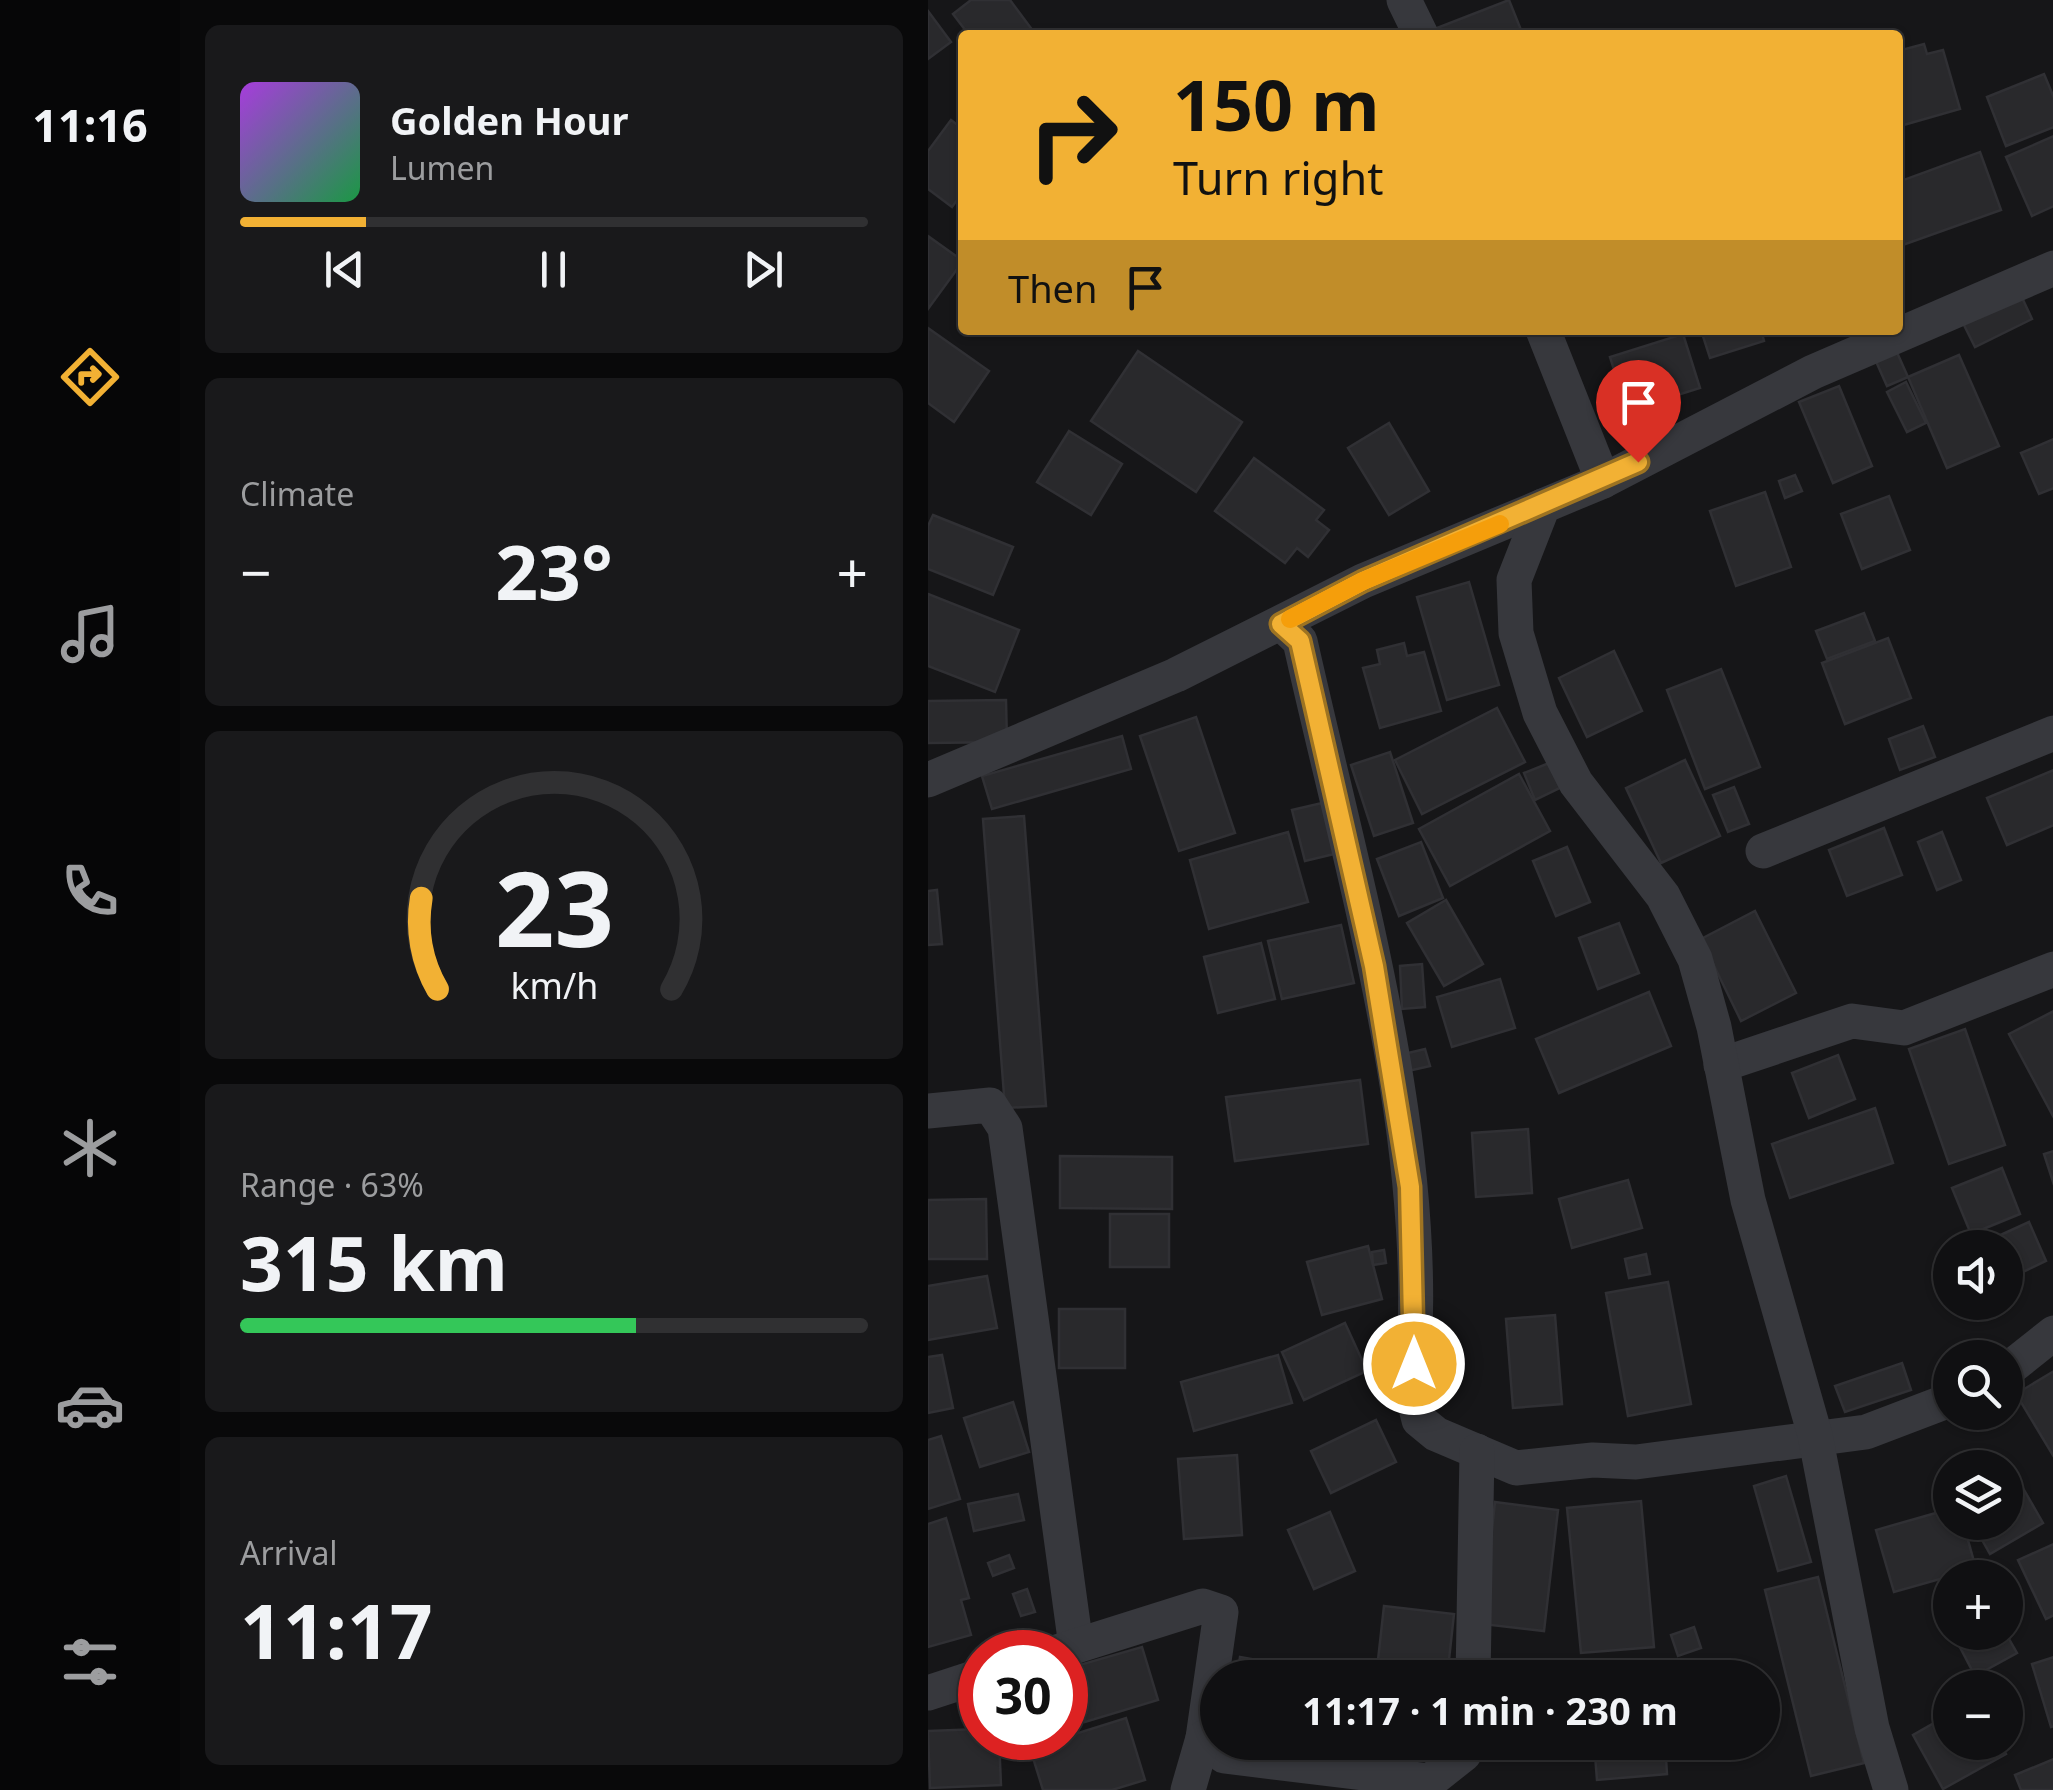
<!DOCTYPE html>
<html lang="en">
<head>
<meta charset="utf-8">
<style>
  :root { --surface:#101012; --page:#19191b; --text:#f1f3f6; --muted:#9c9d9f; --line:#303032; --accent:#f2b134 }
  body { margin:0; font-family:"Noto Sans",sans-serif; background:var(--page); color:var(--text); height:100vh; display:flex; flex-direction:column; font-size:38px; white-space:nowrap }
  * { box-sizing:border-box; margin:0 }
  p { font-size:32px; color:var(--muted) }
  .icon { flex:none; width:55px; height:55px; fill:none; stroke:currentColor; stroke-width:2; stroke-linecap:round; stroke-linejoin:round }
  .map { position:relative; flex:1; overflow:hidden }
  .drawer { display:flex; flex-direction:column; gap:25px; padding:25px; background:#09090a; width:748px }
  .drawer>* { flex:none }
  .hud { position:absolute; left:30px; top:30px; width:945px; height:305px; border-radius:10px; box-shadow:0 2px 8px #0004,0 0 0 2px var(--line); background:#f2b134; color:#111; overflow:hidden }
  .controls { position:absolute; left:1005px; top:1230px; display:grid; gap:20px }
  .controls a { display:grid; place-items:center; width:90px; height:90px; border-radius:50%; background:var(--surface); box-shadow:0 2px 8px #0004,0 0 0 2px var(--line); font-size:50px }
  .speed { position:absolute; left:30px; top:1630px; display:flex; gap:20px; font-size:50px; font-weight:700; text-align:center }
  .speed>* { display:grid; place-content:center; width:130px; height:130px; border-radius:50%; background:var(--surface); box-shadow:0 2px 8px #0004,0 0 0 2px var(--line); line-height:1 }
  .speed .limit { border:15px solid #d22; background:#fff; color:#111 }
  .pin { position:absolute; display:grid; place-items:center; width:85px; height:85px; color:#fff; margin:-102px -42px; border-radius:50% 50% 50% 0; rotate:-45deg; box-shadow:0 0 10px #0007 }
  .pin .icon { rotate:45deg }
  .me { position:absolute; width:110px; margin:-55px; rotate:0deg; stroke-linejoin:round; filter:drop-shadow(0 0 8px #0008) }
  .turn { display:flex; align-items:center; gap:35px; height:210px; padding:0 50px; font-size:45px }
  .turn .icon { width:130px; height:130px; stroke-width:2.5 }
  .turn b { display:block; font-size:70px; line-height:85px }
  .then { display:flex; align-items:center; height:95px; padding:0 50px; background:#0003; gap:20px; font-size:38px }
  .big { font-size:75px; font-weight:700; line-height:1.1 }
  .drawer .card { flex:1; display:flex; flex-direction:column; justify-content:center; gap:15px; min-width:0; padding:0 35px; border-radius:15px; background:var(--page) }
  .drawer .dial { align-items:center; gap:0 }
  .dial svg { height:260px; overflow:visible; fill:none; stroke:var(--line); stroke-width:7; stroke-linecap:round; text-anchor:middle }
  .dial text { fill:var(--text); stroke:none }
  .song { display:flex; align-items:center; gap:30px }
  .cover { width:120px; height:120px; border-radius:15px; background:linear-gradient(135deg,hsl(280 70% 55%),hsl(140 70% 35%)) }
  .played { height:10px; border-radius:5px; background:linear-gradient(90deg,var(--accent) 20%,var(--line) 20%) }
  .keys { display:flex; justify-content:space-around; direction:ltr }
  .heat { display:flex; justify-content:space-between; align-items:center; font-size:55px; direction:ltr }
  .charge { height:15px; border-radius:8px; background:linear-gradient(90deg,#34c759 63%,var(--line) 0) }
  .trip { position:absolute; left:272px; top:1660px; width:580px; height:100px; border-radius:50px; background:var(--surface); box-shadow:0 2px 8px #0004,0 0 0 2px var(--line); font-weight:700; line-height:100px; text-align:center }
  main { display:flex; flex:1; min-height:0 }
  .menu { display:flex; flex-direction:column; width:180px; justify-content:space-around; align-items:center; background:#060607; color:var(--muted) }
  .menu .icon { width:70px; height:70px }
  .menu .selected { color:var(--accent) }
  .menu b { font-size:45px; color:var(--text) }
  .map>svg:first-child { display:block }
</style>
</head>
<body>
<main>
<nav class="menu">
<b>11:16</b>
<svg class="icon selected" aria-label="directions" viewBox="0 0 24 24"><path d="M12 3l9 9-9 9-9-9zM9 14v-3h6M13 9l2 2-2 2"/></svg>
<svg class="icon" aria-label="music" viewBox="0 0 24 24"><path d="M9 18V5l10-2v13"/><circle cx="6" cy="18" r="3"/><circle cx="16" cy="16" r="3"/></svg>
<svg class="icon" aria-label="phone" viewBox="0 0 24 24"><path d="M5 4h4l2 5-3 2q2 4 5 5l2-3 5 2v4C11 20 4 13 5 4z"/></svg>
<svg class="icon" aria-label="climate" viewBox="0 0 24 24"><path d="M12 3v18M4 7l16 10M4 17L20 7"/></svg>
<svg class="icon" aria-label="car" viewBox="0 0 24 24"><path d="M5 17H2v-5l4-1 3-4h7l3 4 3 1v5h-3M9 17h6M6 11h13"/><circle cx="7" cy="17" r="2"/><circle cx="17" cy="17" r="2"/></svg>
<svg class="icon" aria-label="filters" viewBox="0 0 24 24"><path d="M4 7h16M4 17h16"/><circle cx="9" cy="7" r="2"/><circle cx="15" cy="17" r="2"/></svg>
</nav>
<section class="drawer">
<div class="card">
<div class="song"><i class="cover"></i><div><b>Golden Hour</b><p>Lumen</p></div></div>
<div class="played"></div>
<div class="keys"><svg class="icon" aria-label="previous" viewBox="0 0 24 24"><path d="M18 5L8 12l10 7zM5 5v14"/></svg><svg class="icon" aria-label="pause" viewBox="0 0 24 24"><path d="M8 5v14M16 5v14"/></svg><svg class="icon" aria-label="next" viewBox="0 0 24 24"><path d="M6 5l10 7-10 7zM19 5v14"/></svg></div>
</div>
<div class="card"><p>Climate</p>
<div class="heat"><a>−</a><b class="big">23°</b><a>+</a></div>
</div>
<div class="card dial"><svg viewBox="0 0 100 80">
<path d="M14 69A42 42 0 1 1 86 69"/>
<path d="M14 69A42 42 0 0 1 9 41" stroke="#f2b134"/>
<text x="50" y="56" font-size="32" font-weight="700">23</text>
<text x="50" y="72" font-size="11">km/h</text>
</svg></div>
<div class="card"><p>Range · 63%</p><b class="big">315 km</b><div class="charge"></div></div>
<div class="card"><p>Arrival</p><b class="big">11:17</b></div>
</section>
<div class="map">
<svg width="1126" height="1790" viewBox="0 0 1126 1790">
  <rect width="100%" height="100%" fill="#161618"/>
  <!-- building -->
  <g fill="#29292c" stroke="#303034" stroke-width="2.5">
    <path d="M43,0H82L108,35H41L25,14Z"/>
    <path d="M581,0L595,35H512L509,28Z"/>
    <path d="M0,11L23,42L0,59Z"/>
    <path d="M996,44L999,54L1015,50L1032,109L972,126L970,51Z"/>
    <path d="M1116,74L1126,98V127L1078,146L1059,97Z"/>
    <path d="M23,120L35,129V192L24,207L0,189V151Z"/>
    <path d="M1126,136V206L1104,216L1078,157Z"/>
    <path d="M1052,152L1073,210L972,246L970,182Z"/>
    <path d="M0,236L35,261L0,309Z"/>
    <path d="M1090,289L1104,319L1047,347L1032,317Z"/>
    <path d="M0,328L61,371L26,422L0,403Z"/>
    <path d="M773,330H833L836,341L782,358Z"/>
    <path d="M755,334L772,388L699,411L682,357Z"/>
    <path d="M967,348L980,377L959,386L946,357Z"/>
    <path d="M210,351L314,422L268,492L163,421Z"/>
    <path d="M1031,355L1071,446L1019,468L980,377Z"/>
    <path d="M978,382L998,423L979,432L959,392Z"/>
    <path d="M911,386L944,466L905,483L871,402Z"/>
    <path d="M461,423L501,491L461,515L420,448Z"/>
    <path d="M141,431L194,464L163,515L109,482Z"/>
    <path d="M1126,439V488L1111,494L1093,453Z"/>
    <path d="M326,458L396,510L388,520L401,530L380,557L369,548L357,563L287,511Z"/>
    <path d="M867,475L874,491L857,498L851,481Z"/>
    <path d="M837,492L863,567L808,586L782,511Z"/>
    <path d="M961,496L982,550L934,569L913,514Z"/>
    <path d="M5,515L85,547L65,595L0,569V526Z"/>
    <path d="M541,582L571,685L519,700L489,597Z"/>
    <path d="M0,594L91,630L67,692L0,666Z"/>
    <path d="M936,613L947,641L899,659L888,631Z"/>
    <path d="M960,638L983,698L917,724L894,663Z"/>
    <path d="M476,643L479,656L496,652L513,711L452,728L435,668L452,664L449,650Z"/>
    <path d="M686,651L714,711L659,737L631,678Z"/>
    <path d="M793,669L832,767L777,789L739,690Z"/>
    <path d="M78,700L79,742L0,743V701Z"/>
    <path d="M569,708L597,762L494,814L467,760Z"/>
    <path d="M268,717L307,833L251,851L212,736Z"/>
    <path d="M995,726L1007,757L972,770L961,739Z"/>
    <path d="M194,736L203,769L64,809L54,776Z"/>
    <path d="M462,752L485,823L446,836L423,765Z"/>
    <path d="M757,760L792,836L733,863L698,788Z"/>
    <path d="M621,763L632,788L607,800L596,773Z"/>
    <path d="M1126,770V825L1079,845L1059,798Z"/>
    <path d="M591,774L622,831L522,886L491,829Z"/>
    <path d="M806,787L821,824L800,832L785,795Z"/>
    <path d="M394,803L406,854L377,861L364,810Z"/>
    <path d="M96,816L118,1106L77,1108L55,819Z"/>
    <path d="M956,828L974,875L919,896L901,850Z"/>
    <path d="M360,832L380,902L281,929L262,860Z"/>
    <path d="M1014,832L1033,880L1009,890L990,842Z"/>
    <path d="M493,842L515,898L471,916L449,859Z"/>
    <path d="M639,847L662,902L628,916L605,861Z"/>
    <path d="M9,890L14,944L0,945V891Z"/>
    <path d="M518,900L555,964L516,986L479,923Z"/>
    <path d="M827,911L868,993L813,1021L773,939Z"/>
    <path d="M691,923L711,973L670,989L651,938Z"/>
    <path d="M413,925L426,983L354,999L340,941Z"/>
    <path d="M333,943L347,999L290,1013L276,957Z"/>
    <path d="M494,964L497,1007L474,1009L472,966Z"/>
    <path d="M572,979L587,1028L524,1047L509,997Z"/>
    <path d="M721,992L743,1046L631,1093L608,1039Z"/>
    <path d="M1126,1011V1118L1081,1034Z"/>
    <path d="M1037,1029L1077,1145L1021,1164L981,1049Z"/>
    <path d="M497,1049L502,1066L480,1071L476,1054Z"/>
    <path d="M910,1055L927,1099L881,1118L864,1073Z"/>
    <path d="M432,1080L440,1144L307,1161L298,1097Z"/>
    <path d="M947,1108L965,1163L862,1198L844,1144Z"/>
    <path d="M600,1129L604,1193L548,1197L544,1133Z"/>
    <path d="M1126,1151V1185L1116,1154Z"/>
    <path d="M132,1156L244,1157V1209L132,1208Z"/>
    <path d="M1074,1168L1092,1214L1043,1234L1024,1188Z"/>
    <path d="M700,1180L714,1228L644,1248L631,1199Z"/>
    <path d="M58,1199L59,1259H0V1200Z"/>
    <rect x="182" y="1214" width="59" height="53"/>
    <path d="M1101,1222L1118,1261L1078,1280V1248H1044Z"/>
    <path d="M440,1246L454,1299L394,1315L379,1262Z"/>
    <path d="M456,1250L458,1263L445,1265L444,1252Z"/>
    <path d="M718,1254L722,1274L701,1278L697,1259Z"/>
    <path d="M59,1276L69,1328L0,1340V1286Z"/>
    <path d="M740,1282L763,1404L700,1416L678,1293Z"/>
    <rect x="131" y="1309" width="66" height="59"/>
    <path d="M627,1315L634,1404L585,1408L578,1319Z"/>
    <path d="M417,1323L439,1371L376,1400L354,1352Z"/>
    <path d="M14,1355L25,1408L0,1413V1357Z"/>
    <path d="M350,1355L364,1403L266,1431L253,1382Z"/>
    <path d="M974,1363L983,1390L917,1412L907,1386Z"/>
    <path d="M1126,1371V1457L1088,1394Z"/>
    <path d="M85,1402L101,1452L52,1467L36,1418Z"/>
    <path d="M448,1420L468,1462L403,1493L383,1451Z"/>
    <path d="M13,1436L32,1499L0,1509V1440Z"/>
    <path d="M309,1455L314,1535L256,1539L250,1459Z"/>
    <path d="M1084,1469L1115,1523L1062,1554L1044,1522H1078V1472Z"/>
    <path d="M858,1476L883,1562L850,1571L826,1486Z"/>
    <path d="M90,1494L96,1520L46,1531L40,1504Z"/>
    <path d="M713,1501L726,1647L653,1653L639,1508Z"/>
    <path d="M567,1502L630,1510L616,1631L554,1624Z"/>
    <path d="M1022,1509V1522H1035L1048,1569L966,1592L948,1530Z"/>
    <path d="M402,1512L427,1571L386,1589L360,1530Z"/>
    <path d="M18,1518L41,1598L33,1600L43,1635L0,1647V1524Z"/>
    <path d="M1126,1544V1615L1118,1619L1090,1560Z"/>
    <path d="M81,1555L86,1568L65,1576L60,1563Z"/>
    <path d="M890,1577L936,1763L883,1776L837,1590Z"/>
    <path d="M99,1589L107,1612L93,1616L85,1594Z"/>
    <path d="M1022,1599V1629L1010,1605Z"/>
    <path d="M456,1606L526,1614L519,1678H448Z"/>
    <path d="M766,1627L773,1648L750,1656L743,1635Z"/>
    <path d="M1024,1632H1077L1089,1653L1047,1676Z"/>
    <path d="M214,1647L230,1700L157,1722L141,1668Z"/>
    <path d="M312,1657L362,1666L360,1678H309Z"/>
    <path d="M1126,1657V1726L1123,1727L1104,1664Z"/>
    <path d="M731,1669L732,1678H661V1674Z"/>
    <path d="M1022,1714V1742H1072L1078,1754L1015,1789L985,1735Z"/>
    <path d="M198,1718L217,1780L184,1790H115L102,1748Z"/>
    <path d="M52,1729V1738H71L73,1785L2,1788L0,1731Z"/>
    <path d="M441,1742H511L510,1756L440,1747Z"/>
    <path d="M666,1742H737L739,1774L669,1780Z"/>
    <path d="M1126,1759V1790H1093L1087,1775Z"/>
  </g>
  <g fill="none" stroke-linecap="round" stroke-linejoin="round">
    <!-- street -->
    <g stroke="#37383d" stroke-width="35">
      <path d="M476,0L493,35"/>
      <path d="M615,330L675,481"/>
      <path d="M353,623L372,641C423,871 509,1153 483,1388L491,1420L508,1434L588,1468L665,1460L708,1462L938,1432L1022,1400"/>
      <path d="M0,780L248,675L435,581L615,506"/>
      <path d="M835,851L1126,733"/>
      <path d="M793,1065L924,1021L976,1028L1126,969"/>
      <path d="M0,1111L62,1105L77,1128L148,1646"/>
      <path d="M1078,1371L1126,1333"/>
      <path d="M129,1652L275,1606L293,1612L275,1738L296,1756L502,1781L536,1754L537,1742"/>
      <path d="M545,1678L549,1451"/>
      <path d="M0,1693L52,1676"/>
      <path d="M260,1790L275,1738"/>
      <path d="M963,1790L944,1728L887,1435L820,1200L786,1027L767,959L735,896L648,783L612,713L588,633L586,580L615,506L675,481L885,372L1126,268"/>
    </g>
  </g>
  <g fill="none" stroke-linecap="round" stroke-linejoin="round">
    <defs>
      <path id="route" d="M486,1364L482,1187L446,966L372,641L353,624L435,581L710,462"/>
    </defs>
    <!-- route casing -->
    <use href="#route" stroke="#9d7322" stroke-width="25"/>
    <!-- route -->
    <use href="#route" stroke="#f2b134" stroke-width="18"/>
    <!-- slow -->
    <path stroke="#f59e0b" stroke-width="18" d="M362,619L435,581L572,524"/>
  </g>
</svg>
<div class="controls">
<a><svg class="icon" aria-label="sound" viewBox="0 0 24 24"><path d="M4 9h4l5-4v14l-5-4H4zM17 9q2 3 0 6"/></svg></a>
<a><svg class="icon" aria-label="search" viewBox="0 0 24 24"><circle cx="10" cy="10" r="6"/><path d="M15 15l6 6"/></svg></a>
<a><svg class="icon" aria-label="layers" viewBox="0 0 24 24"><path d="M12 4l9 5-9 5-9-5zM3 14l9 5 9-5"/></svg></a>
<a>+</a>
<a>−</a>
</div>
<div class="speed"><div class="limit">30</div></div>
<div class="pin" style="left:710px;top:462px;background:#d93025"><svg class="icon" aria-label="arrive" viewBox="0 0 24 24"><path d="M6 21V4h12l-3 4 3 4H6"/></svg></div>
<svg class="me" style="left:486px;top:1364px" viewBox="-20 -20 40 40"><circle r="17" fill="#f2b134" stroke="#fff" stroke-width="3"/><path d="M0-11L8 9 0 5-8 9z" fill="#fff"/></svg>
<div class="trip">11:17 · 1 min · 230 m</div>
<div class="hud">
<div class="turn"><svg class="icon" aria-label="right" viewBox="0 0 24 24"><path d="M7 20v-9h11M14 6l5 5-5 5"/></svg><div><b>150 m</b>Turn right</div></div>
<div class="then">Then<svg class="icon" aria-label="arrive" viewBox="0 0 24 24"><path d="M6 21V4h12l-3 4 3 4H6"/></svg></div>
</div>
</div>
</main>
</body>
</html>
